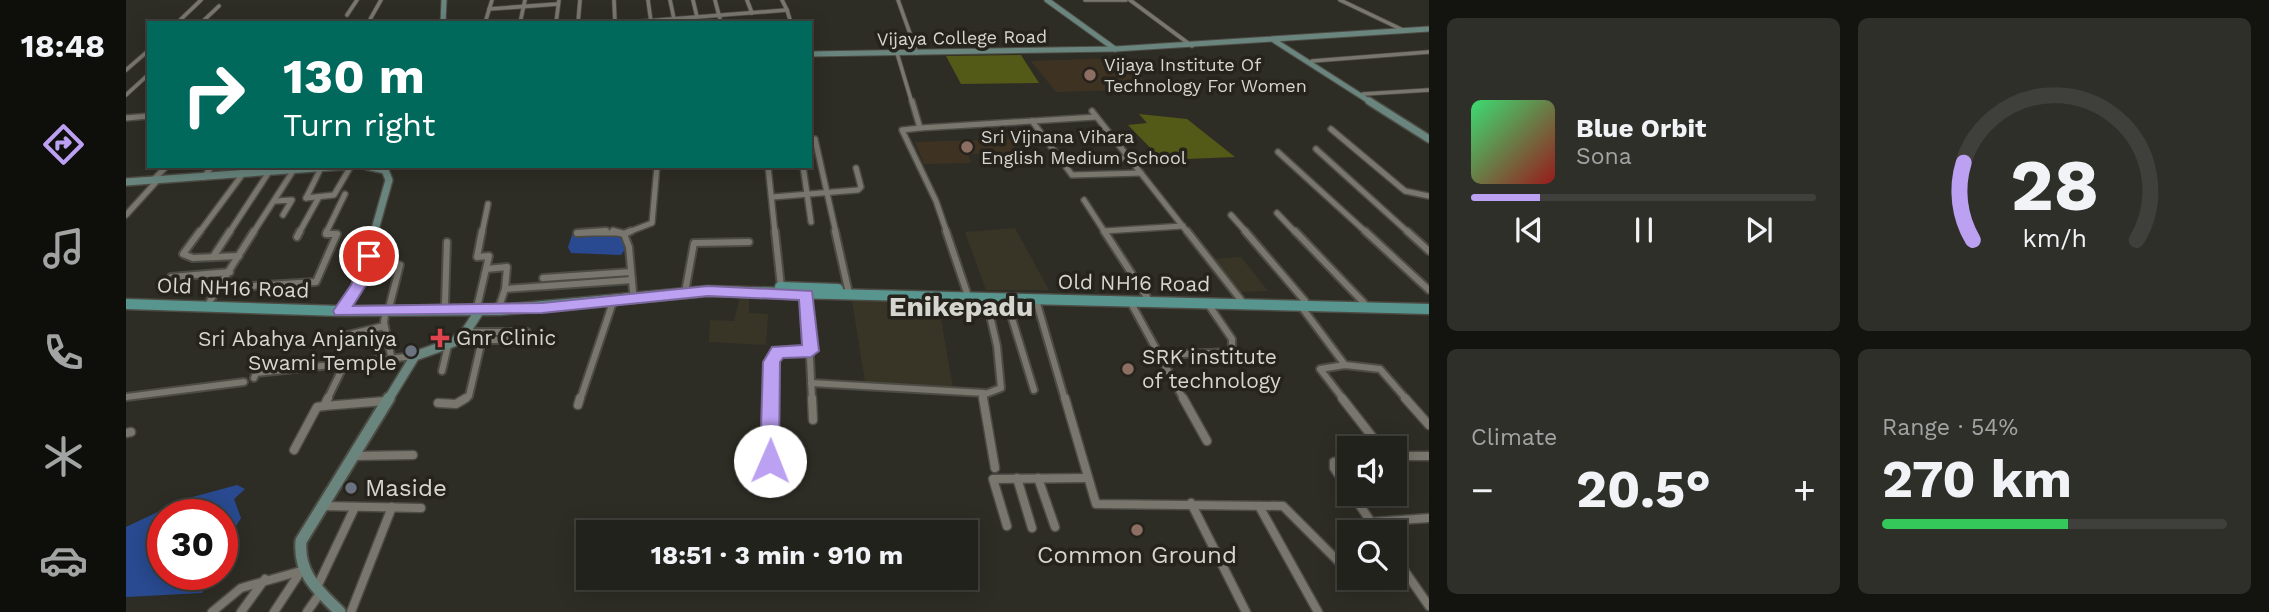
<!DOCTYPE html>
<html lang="en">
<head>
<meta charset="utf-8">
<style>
  :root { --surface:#22221c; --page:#2e2f29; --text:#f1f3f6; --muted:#a2a4a3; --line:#3f3f3b; --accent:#bca0f2 }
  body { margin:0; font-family:"Work Sans",sans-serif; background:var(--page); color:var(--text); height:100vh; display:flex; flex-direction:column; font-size:26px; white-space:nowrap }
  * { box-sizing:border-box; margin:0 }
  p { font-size:23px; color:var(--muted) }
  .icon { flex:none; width:38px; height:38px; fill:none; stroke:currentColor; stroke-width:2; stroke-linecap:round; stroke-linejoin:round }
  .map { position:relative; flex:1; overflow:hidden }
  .panel { display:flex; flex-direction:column; gap:18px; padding:18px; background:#13130f; width:840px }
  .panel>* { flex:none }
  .banner { position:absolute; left:21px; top:21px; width:665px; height:147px; border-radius:0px; box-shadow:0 4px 18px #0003,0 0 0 2px var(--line); background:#00695c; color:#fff; overflow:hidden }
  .fabs { position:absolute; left:1211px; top:436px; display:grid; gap:14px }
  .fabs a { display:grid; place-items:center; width:70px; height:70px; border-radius:0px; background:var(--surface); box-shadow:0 4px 18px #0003,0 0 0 2px var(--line); font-size:35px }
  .speed { position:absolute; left:21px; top:499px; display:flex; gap:14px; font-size:35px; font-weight:700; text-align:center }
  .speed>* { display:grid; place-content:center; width:91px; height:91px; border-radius:50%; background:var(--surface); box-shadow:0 4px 18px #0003,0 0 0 2px var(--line); line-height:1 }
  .speed .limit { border:10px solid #d22; background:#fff; color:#111 }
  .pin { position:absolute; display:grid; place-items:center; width:60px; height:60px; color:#fff; margin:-30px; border:4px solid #fff; border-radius:50%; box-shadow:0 2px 7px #0007 }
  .me { position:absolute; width:77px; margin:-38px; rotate:1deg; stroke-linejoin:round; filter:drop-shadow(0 0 5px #0008) }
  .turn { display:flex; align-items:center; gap:24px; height:147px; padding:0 21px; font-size:32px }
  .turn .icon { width:91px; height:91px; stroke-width:2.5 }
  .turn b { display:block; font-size:49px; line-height:60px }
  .big { font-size:52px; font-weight:700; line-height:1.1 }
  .panel .tile { flex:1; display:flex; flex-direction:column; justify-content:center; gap:10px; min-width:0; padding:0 24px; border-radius:10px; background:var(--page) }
  .panel .dial { align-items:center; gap:0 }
  .dial svg { height:182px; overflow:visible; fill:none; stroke:var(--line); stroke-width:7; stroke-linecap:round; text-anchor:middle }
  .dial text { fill:var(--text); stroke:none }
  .song { display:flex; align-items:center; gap:21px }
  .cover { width:84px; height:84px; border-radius:10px; background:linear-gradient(135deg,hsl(140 70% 55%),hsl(0 70% 35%)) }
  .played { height:7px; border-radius:4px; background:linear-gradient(90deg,var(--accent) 20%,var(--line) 20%) }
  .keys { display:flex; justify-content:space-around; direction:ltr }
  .heat { display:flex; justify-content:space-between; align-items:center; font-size:38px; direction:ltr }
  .charge { height:10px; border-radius:5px; background:linear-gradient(90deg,#34c759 54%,var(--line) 0) }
  .panel .tiles { flex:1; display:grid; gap:18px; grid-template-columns:repeat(2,1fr) }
  .trip { position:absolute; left:450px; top:520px; width:402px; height:70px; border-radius:0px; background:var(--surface); box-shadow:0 4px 18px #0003,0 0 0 2px var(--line); font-weight:700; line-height:70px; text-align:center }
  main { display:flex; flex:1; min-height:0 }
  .menu { display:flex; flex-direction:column; width:126px; justify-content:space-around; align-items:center; background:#0e0e0b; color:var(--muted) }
  .menu .icon { width:49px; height:49px }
  .menu .selected { color:var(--accent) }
  .menu b { font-size:32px; color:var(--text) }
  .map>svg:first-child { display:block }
</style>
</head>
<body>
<main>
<nav class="menu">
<b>18:48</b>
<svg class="icon selected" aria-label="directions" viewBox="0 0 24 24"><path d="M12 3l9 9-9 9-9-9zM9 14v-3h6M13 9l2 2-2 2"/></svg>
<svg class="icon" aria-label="music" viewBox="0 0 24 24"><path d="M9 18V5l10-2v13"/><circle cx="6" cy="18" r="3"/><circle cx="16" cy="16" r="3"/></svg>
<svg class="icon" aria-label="phone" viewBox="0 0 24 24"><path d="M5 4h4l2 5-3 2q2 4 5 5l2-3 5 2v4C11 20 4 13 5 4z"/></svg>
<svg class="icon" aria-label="climate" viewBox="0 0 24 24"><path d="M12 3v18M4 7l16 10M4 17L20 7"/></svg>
<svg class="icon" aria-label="car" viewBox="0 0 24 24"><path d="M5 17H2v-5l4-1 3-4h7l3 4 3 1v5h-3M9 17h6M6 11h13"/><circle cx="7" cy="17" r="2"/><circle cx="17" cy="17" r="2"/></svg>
</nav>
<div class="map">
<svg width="1303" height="612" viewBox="0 0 1303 612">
  <rect width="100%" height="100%" fill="#2e2d25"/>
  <!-- built -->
  <g fill="#383527">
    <path d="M889,228L923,290H860L839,232Z"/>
    <path d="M1115,257L1142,291L1115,292L1088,259Z"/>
    <path d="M615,292L623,293V313L642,314L640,345L583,342L584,320L608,321Z"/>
    <path d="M726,300L812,302L827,388L739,382Z"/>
  </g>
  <!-- education -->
  <g fill="#3e3223">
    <path d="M996,58L1026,89L930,92L905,61Z"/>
    <path d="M886,139L894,153L842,154L845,163L798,164L789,142Z"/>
  </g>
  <!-- green -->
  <g fill="#535916">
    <path d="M895,55L913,83L835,84L820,56Z"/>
    <path d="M1013,114L1061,119L1109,157L1036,160L1002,125L1021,123Z"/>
  </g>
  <!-- water -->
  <g fill="#294a90">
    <path d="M489,232L496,237L500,248L495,255L445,253L442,247L446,235Z"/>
    <path d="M111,485L119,489L108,499L115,518L96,549V514H37V574H89L76,593L0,597V527L59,499Z"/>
  </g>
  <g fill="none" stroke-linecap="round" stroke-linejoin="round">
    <defs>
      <g id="street-far3">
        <path d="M488,0L489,23"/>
        <path d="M522,0L525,22"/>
        <path d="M544,0L548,19"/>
        <path d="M567,0L571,17"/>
        <path d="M589,0L595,23"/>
        <path d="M621,0L626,13"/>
        <path d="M772,0L791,53"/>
        <path d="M959,0H1000"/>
        <path d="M1004,0L1066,46"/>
        <path d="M1214,0L1279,31"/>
        <path d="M363,9L432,4"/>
        <path d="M661,10L665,23"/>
        <path d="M221,15L231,0"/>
        <path d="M51,23L75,0"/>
        <path d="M75,23L93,6"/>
        <path d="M242,23L255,0"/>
        <path d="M297,23L317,22"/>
        <path d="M359,23L366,0"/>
        <path d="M394,23L399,0"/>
        <path d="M430,23L433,0"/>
        <path d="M452,23L454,0"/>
        <path d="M494,23L661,10L656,0"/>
        <path d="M771,53L786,103"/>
        <path d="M1186,61L1303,52"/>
        <path d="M0,70L22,51"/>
        <path d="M1237,94L1303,90"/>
        <path d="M0,95L23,74"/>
      </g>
      <g id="street-far2">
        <path d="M786,101L794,128L776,130L810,201L821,233"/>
        <path d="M966,111L1062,233"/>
        <path d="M0,118L23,116"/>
        <path d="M906,121L946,175L1015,173"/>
        <path d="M794,128L970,117"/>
        <path d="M1205,129L1279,191L1303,196"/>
        <path d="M689,139L710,233"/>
        <path d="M1190,149L1283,233"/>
        <path d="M1152,152L1241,233"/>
        <path d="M950,160L1003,158"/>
        <path d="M642,166L649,233"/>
        <path d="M677,166L685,222"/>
        <path d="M78,177L86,166"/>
        <path d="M27,180L41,166"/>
        <path d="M647,197L732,190L735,187L730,168"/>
        <path d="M180,198L208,195L225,166"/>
        <path d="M180,198L195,168"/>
        <path d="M958,200L978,231"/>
        <path d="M149,201L166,200L157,215"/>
        <path d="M1151,213L1170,233"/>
        <path d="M0,215L31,181"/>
        <path d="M1105,215L1121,233"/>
        <path d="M73,233L116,175"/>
        <path d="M103,233L143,172"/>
        <path d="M127,233L167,171"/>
        <path d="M173,233L193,197"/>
        <path d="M200,233L219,194"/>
        <path d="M356,233L362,204"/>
        <path d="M451,233H494"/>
        <path d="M500,233L526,223L531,166"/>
        <path d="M979,233L978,231L1057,226"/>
      </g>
      <g id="street-far1">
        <path d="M74,231L57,254L67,258L113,256"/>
        <path d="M356,231L351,257L363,256L360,269"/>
        <path d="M487,231L498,234L503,247L507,292"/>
        <path d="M649,231L655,287"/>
        <path d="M709,231L722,289"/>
        <path d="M820,231L841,293"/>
        <path d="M978,231L1021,297"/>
        <path d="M1061,231L1115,300"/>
        <path d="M1119,231L1179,301"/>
        <path d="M1169,231L1238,303"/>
        <path d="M1239,231L1303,290"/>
        <path d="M1281,231L1303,251"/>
        <path d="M451,233L480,231"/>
        <path d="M498,234L505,231"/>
        <path d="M171,237L174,231"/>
        <path d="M87,257L104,231"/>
        <path d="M45,277L104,272"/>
        <path d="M417,278L505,272"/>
        <path d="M560,287L568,243L623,242"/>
        <path d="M94,288L190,282L211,234H200L201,231"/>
        <path d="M681,295L686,400"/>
        <path d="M880,299L908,390"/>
        <path d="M910,300L939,400"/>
        <path d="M84,301L128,231"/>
        <path d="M319,303L321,242"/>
        <path d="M352,303L360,269L381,267L379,289L506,280"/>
        <path d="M1005,303L1058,400"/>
        <path d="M264,304L274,265"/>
        <path d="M374,304L379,289"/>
        <path d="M1174,305L1219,365"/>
        <path d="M260,310L258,322L265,356"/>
        <path d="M342,332H401"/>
        <path d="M209,338L258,326"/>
        <path d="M333,341L396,339"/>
        <path d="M1034,355L1106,352V339L1082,304"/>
        <path d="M316,371L322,346"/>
        <path d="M128,378L130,373L289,356"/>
        <path d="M685,383L858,393"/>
        <path d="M0,397L118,382"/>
        <path d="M201,400L219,363"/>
        <path d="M337,400L343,396L356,340"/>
        <path d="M454,400L488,299"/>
        <path d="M644,400L645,362L652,352L685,351"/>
        <path d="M858,400L857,395L875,388L871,346L860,298"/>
        <path d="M1218,400L1194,369L1219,365L1254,369L1281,400"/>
      </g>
      <g id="street">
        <path d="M686,398L687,420"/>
        <path d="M857,398L869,468"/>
        <path d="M939,398L970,504L1157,506L1214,563"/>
        <path d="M1057,398L1081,441"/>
        <path d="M1216,398L1255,448"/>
        <path d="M1279,398L1303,425"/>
        <path d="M312,403L330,404L340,398"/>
        <path d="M452,405L454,398"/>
        <path d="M198,406L259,401"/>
        <path d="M0,433L5,432"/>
        <path d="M168,450L191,407L198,406L202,398"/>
        <path d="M228,456L287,455"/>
        <path d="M1269,456H1303"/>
        <path d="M1223,459L1208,462V468L1223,490"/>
        <path d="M891,478L906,528"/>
        <path d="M912,478L929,527"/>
        <path d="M643,486L644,398"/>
        <path d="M1226,494L1252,532"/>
        <path d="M1065,503L1120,612"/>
        <path d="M196,506L295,508"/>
        <path d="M1133,506L1192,612"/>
        <path d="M1246,522L1303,518"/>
        <path d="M881,526L867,479L961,478"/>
        <path d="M1269,557L1303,606"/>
        <path d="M191,587L229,507"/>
        <path d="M86,612L115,588L175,571"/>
        <path d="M115,612L139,579"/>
        <path d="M148,612L175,571"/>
        <path d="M181,612L195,592"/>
        <path d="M225,612L266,507"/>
      </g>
      <g id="secondary-far3">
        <path d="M921,0L989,49"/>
        <path d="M317,23L318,0"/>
        <path d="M1149,41L1246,103"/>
        <path d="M684,54L989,49L1303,29"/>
      </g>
      <g id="secondary-far2">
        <path d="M1243,101L1303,139"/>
        <path d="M241,166L259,170L263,180L248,233"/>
        <path d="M0,182L217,166"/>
      </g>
      <g id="secondary-far1">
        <path d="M215,311L237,275L249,231"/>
        <path d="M262,400L289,356L328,342L341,330L354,310"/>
      </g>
      <path id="secondary" d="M214,612C192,590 172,574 175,541L263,398"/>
      <g id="primary">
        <path d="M654,287L712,289"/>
        <path d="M0,304L215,311L374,310L582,291L1303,309"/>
      </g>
    </defs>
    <!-- street-far3 casing -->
    <use href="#street-far3" stroke="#4c4b44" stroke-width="5"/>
    <!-- street-far2 casing -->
    <use href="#street-far2" stroke="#4c4b44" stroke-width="8"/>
    <!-- street-far1 casing -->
    <use href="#street-far1" stroke="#4c4b44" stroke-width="10"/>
    <!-- street casing -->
    <use href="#street" stroke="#4c4b44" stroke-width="11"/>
    <!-- secondary-far3 casing -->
    <use href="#secondary-far3" stroke="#4c4b44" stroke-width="7"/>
    <!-- secondary-far2 casing -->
    <use href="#secondary-far2" stroke="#4c4b44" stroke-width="10"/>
    <!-- secondary-far1 casing -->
    <use href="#secondary-far1" stroke="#4c4b44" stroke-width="12"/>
    <!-- secondary casing -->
    <use href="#secondary" stroke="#4c4b44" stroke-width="15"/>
    <!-- primary casing -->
    <use href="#primary" stroke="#4c4b44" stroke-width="13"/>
    <!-- street-far3 -->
    <use href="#street-far3" stroke="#78766d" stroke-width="3.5"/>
    <!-- street-far2 -->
    <use href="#street-far2" stroke="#78766d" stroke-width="5"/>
    <!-- street-far1 -->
    <use href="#street-far1" stroke="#78766d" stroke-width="6"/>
    <!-- street -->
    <use href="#street" stroke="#78766d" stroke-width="8"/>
    <!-- secondary-far3 -->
    <use href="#secondary-far3" stroke="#69857e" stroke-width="5"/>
    <!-- secondary-far2 -->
    <use href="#secondary-far2" stroke="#69857e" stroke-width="7"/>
    <!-- secondary-far1 -->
    <use href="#secondary-far1" stroke="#69857e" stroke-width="9"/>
    <!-- secondary -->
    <use href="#secondary" stroke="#69857e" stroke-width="11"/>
    <!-- primary -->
    <use href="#primary" stroke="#59958f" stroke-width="10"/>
  </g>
  <!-- route -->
  <path fill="#bca0f2" stroke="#7a689d" stroke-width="2" d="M243,251L250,256L240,285L227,306L416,303L582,286L686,291L693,351L685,357L657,358L654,362L653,461L651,467H637L634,461L637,362L646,347L676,345L673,300L582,296L416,313L209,315L207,311L225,285L236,256Z"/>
  <!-- markers -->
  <g fill="#8d6e63" stroke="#25231c" stroke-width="2.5">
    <circle cx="964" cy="75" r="7"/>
    <circle cx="841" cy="147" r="7"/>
    <circle cx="1002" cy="369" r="7"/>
    <circle cx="1011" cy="530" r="7"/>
  </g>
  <path fill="#e0444e" stroke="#25231c" stroke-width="2.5" d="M310.5 327.5h7v7h7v7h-7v7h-7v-7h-7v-7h7z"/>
  <g fill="#6b7280" stroke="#25231c" stroke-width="2.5">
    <circle cx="285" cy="351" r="7"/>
    <circle cx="225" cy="488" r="7"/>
  </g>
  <g text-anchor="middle" stroke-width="7" stroke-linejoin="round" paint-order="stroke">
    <!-- far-street labels -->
    <g font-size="18" fill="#d6d6d0" stroke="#25231c">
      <text transform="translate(836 38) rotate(-1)" y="6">Vijaya College Road</text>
    </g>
    <!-- far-poi labels -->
    <g font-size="18" fill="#d6d6d0" stroke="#25231c" text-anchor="start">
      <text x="978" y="71">Vijaya Institute Of<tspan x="978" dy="21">Technology For Women</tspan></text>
      <text x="855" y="143">Sri Vijnana Vihara<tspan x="855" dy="21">English Medium School</tspan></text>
    </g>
    <!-- street labels -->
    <g font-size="21" fill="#d6d6d0" stroke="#25231c">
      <text transform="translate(1008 283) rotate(1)" y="7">Old NH16 Road</text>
      <text transform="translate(107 288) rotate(2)" y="7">Old NH16 Road</text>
    </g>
    <!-- poi labels -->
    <g font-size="21" fill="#d6d6d0" stroke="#25231c" text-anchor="start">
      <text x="330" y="345">Gnr Clinic</text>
      <text x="271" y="346" text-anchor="end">Sri Abahya Anjaniya<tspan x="271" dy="24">Swami Temple</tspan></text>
      <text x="1016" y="364">SRK institute<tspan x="1016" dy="24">of technology</tspan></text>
    </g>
    <!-- near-poi labels -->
    <g font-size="24" fill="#d6d6d0" stroke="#25231c" text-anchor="start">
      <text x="239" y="496">Maside</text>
      <text x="1011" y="563" text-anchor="middle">Common Ground</text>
    </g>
    <!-- district labels -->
    <g font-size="28" font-weight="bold" fill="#d6d6d0" stroke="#25231c">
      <text x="835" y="316">Enikepadu</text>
    </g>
  </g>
</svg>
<div class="fabs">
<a><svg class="icon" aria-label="sound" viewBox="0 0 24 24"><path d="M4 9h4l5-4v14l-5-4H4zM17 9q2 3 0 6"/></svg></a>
<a><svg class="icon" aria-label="search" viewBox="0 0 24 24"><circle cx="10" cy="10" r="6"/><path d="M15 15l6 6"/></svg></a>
</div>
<div class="speed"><div class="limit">30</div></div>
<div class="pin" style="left:243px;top:256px;background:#d93025"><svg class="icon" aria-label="arrive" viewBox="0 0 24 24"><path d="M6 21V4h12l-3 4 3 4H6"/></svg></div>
<svg class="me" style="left:644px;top:461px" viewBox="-20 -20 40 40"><circle r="19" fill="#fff"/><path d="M0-13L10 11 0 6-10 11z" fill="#bca0f2"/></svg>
<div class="trip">18:51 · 3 min · 910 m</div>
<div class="banner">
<div class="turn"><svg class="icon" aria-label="right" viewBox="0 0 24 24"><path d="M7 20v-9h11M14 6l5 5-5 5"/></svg><div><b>130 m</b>Turn right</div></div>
</div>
</div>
<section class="panel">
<div class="tiles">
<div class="tile">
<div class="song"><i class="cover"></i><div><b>Blue Orbit</b><p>Sona</p></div></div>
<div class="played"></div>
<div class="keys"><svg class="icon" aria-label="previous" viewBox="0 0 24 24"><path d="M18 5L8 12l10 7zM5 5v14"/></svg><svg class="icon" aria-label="pause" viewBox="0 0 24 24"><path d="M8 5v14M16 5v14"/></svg><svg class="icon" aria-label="next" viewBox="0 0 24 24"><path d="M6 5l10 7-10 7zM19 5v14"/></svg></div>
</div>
<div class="tile dial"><svg viewBox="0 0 100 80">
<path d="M14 69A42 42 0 1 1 86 69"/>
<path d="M14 69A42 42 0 0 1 10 35" stroke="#bca0f2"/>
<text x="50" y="56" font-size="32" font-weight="700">28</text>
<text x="50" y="72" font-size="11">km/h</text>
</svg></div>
<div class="tile"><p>Climate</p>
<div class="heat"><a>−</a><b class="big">20.5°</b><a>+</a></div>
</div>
<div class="tile"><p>Range · 54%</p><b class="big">270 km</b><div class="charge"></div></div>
</div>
</section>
</main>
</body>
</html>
